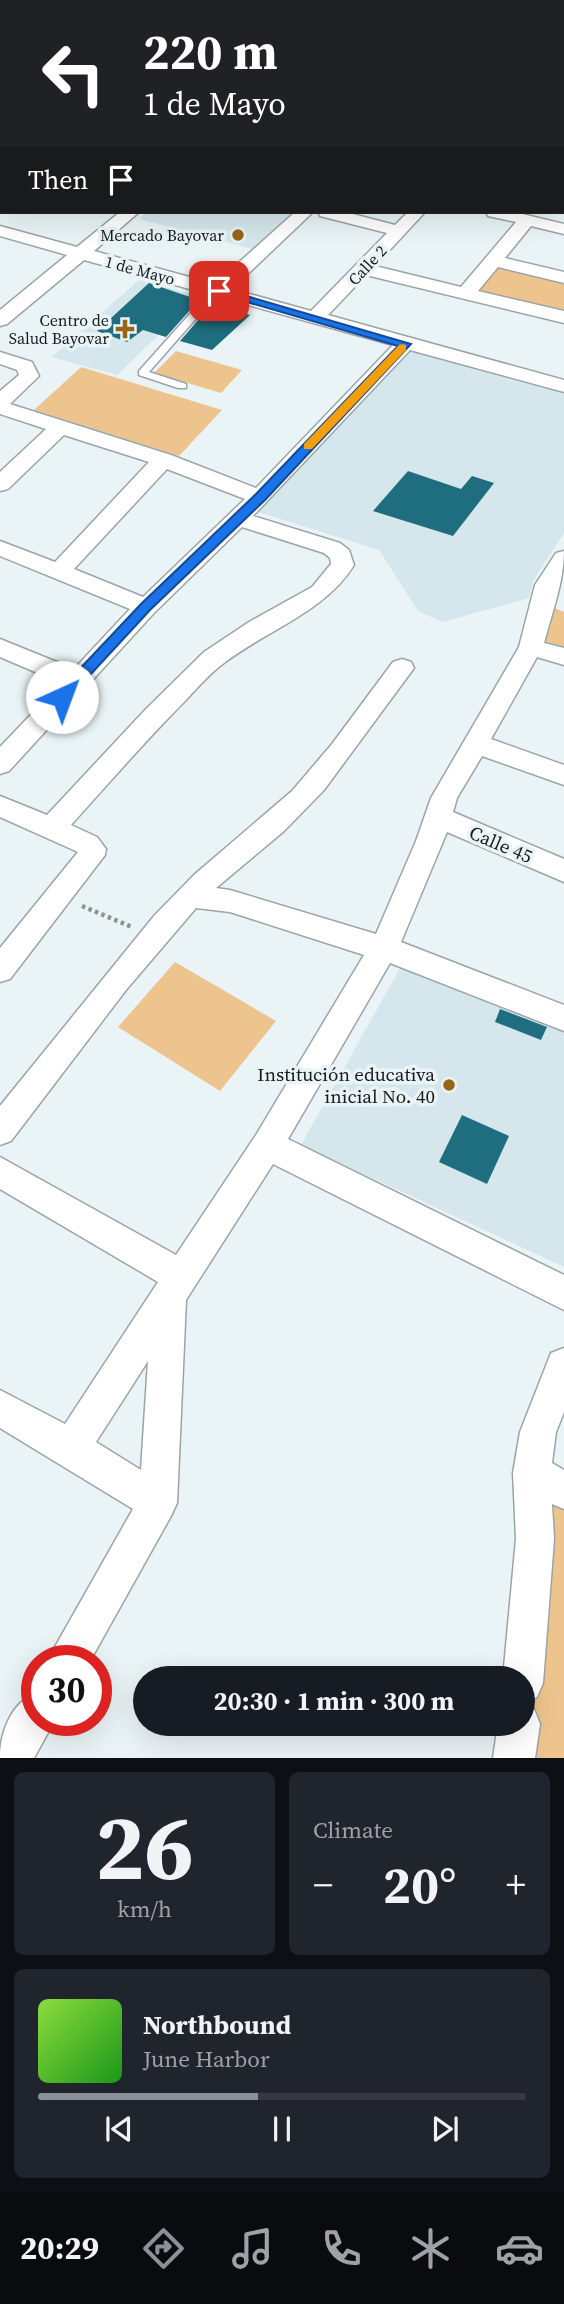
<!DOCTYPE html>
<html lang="en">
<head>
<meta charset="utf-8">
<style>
  :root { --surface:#171b24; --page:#20242c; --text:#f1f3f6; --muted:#9ea1a6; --line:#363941; --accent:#8c9099 }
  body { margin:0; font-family:"Source Serif 4",serif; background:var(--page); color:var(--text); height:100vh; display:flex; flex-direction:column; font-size:26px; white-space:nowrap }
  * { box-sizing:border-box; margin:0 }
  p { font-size:23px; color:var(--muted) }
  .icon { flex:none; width:38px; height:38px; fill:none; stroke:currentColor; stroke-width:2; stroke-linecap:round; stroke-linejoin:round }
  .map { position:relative; height:1758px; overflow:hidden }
  .panel { display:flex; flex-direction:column; gap:14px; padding:14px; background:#0d0f14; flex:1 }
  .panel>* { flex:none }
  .banner { position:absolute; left:0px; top:0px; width:565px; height:214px; box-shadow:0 7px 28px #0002; background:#202124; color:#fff; overflow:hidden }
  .speed { position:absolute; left:21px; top:1645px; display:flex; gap:14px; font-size:35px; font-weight:700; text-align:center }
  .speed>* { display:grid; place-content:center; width:91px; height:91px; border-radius:50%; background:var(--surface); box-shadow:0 7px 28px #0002; line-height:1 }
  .speed .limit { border:10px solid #d22; background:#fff; color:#111 }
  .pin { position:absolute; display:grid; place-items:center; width:60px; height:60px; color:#fff; margin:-30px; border-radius:14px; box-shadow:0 4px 10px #0006 }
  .me { position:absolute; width:77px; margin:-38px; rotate:43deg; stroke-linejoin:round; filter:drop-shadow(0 0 5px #0008) }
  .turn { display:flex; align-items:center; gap:24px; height:147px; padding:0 28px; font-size:32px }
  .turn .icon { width:91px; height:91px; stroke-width:2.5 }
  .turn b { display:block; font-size:49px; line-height:60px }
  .then { display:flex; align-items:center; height:66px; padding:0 28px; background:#0003; gap:14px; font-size:26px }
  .big { font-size:52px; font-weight:700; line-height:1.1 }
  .panel .widget { flex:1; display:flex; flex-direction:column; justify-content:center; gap:10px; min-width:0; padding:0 24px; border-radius:10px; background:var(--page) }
  .panel .dial { align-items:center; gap:0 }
  .dial b { font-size:91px; line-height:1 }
  .song { display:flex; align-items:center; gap:21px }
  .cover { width:84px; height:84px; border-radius:10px; background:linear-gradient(135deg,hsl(90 70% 55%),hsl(120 70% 35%)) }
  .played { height:7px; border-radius:4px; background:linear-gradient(90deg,var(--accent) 45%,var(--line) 45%) }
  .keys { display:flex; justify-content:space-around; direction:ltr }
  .heat { display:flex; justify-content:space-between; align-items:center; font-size:38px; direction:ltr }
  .panel .tiles { flex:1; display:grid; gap:14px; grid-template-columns:1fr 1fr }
  .widget:last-child { grid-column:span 2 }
  .trip { position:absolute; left:133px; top:1666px; width:402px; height:70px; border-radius:35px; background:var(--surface); box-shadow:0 7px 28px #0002; font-weight:700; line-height:70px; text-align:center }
  .menu { display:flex; height:112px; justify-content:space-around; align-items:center; background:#090b0e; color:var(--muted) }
  .menu .icon { width:49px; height:49px }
  .menu .selected { color:var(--accent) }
  .menu b { font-size:32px; color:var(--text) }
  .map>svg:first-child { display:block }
</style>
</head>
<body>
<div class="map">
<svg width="564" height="1758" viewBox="0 0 564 1758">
  <rect width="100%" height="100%" fill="#eaf4f7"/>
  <!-- built -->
  <g fill="#d5e7ec">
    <path d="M147,212H303L260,251L139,219Z"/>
    <path d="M139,280L199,296L117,375L52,357Z"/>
    <path d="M407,350L564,394V533L533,581L529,598L443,622L418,611L379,550L258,512Z"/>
    <path d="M404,961L564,1024V1267L301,1145Z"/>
  </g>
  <!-- green -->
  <g fill="#edc48d">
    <path d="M497,264L564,282V314L476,292Z"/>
    <path d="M176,351L242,370L221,393L154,373Z"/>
    <path d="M81,367L222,410L179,456L34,410Z"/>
    <path d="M554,608L564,612V647L541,640L549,627Z"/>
    <path d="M175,962L276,1021L220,1091L118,1027Z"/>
    <path d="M564,1476V1758H524L542,1645L536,1535Z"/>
  </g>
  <!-- building -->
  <g fill="#1f6e80">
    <path d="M149,283L199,300L166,337L143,330L127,342L97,331Z"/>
    <path d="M212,304L250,315L212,350L180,341Z"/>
    <path d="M408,471L461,489L472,476L494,483L453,536L373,511Z"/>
    <path d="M500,1009L547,1027L541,1040L495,1022Z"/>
    <path d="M462,1115L509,1136L487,1184L439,1162Z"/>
  </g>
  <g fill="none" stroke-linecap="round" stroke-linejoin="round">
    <defs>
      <path id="service" d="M213,288L221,290L149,372L186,384V388H178L139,375V371Z"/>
      <g id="minor">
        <path d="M135,0H151L134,2Z"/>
        <path d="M217,0H233L216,2Z"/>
        <path d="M296,0H312L295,2Z"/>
        <path d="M378,0H394L377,2Z"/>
        <path d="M465,0H480L464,2Z"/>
        <path d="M544,0H559L543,2Z"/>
        <path d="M0,39H2L0,48Z"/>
        <path d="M2,99V109L0,110V100Z"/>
        <path d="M0,170H2L0,181Z"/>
        <path d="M120,212H139L94,251L215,284L295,212H313L232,289L311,311L387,233L320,216L318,212H345L395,225L408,212H425L375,266L461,287L516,222L488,216L486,212H514L564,224V234L531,226L505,258L564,272V283L498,267L478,291L564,311V323L366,275L328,315L564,380V392L410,350L253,516L340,543L349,550L354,565C325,612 267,630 224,663C210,673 198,687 186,700C146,740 109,783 71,825L97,837L106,849L105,855L10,979L0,982V948L78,852L0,817V796L47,815L146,709L204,652L249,622L312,587L331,564L330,558L324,553L242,527L154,613L9,771L0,774V747L61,683L0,657V639L74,669L130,609L0,556V541L55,562L149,462L64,435L8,489L0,491V472L46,429L0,414V391L19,375L17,370L0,364V352L32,362L39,376L10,404L171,455L256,488L393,345L84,260L7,324L0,326V310L67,255L0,236V226L77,247ZM167,469L245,499L143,597L74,569Z"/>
        <path d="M564,551C564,582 552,612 544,643L564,648V665L537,657L491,739L564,765V785L482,756L457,798L453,812L564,859V882L447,832L401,942L564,1005V1031L390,963L288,1139L564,1275V1310L273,1164L186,1300L177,1503L171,1516L90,1661H47L133,1509L0,1428V1390L65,1424L158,1282L0,1189V1157L176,1255L256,1135L364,955L230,912L196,908L126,990L11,1141L0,1145V1106L154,916L194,875L292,791L332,744L393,662L402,659L411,662L414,668L324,790L284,831L216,888L230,890L376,934L416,841L431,798L519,647L535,585L556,553ZM148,1361L141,1470L96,1442Z"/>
        <path d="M564,1348V1412L556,1432L552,1463L564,1470V1509L552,1504L554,1539L543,1683L537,1697L523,1703V1678H503L516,1539L513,1473L520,1432L551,1353Z"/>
        <path d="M37,1692V1720H55L34,1758H0C0,1732 11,1703 37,1692Z"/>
        <path d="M523,1705L534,1709L540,1724L535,1758H493L498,1724H523Z"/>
      </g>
      <g id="primary">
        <path d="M38,0H64L65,2H40Z"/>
        <path d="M103,0H130L131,2H105Z"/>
      </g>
    </defs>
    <!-- service casing -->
    <use href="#service" stroke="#9ba4a6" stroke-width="3"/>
    <!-- minor casing -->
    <use href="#minor" stroke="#9ba4a6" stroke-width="3"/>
    <!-- primary casing -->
    <use href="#primary" stroke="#a8895d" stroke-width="3"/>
    <!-- path -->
    <path stroke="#8b9294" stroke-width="4.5" stroke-dasharray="3.5 3.5" stroke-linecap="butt" d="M82,906L132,927"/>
    <!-- service -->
    <use href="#service" fill="#fff" fill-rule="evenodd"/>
    <!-- minor -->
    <use href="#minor" fill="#fff" fill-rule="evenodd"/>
    <!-- primary -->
    <use href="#primary" fill="#f9dbb3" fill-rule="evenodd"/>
  </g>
  <!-- route -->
  <path fill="#1a73e8" stroke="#114b97" stroke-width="2" d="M219,288L411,344L265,500L150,610L67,700H57V693L141,604L256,494L398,346L216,293L214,291Z"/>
  <!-- slow -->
  <path fill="#f59e0b" d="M402,344L406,345V350L312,449H304V444L399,345Z"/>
  <!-- markers -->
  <g fill="#966616" stroke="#eaf4f7" stroke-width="2.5">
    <circle cx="238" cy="235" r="7"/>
    <path d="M121.5 318.5h7v7h7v7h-7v7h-7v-7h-7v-7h7z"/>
    <circle cx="449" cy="1085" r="7"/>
  </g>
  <g text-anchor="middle" stroke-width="7" stroke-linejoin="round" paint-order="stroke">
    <!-- far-poi labels -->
    <g font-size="16" fill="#181c1d" stroke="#eaf4f7" text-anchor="end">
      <text x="224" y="241">Mercado Bayovar</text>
      <text x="109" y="326">Centro de<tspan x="109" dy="18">Salud Bayovar</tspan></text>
    </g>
    <!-- far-street labels -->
    <g font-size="16" fill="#181c1d" stroke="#eaf4f7">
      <text transform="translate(367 265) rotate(-47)" y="6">Calle 2</text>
      <text transform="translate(140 270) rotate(15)" y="6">1 de Mayo</text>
    </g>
    <!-- street labels -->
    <g font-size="19" fill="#181c1d" stroke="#eaf4f7">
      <text transform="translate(501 844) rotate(23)" y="7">Calle 45</text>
    </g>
    <!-- poi labels -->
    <g font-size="19" fill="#181c1d" stroke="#eaf4f7" text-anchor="end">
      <text x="435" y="1081">Institución educativa<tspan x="435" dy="22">inicial No. 40</tspan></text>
    </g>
  </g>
</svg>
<div class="speed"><div class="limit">30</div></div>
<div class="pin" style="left:219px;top:291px;background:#d93025"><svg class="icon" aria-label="arrive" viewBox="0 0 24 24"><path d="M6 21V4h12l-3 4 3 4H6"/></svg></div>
<svg class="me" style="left:62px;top:697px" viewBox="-20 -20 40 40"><circle r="19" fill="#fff"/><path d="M0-13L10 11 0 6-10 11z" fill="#1a73e8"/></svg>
<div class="trip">20:30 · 1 min · 300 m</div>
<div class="banner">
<div class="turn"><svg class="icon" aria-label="left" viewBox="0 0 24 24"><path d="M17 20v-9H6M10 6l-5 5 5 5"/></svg><div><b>220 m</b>1 de Mayo</div></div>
<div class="then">Then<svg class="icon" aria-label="arrive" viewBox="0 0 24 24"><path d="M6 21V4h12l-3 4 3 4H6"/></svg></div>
</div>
</div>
<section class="panel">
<div class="tiles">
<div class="widget dial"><b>26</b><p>km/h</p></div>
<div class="widget"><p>Climate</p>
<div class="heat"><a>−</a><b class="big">20°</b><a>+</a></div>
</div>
<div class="widget">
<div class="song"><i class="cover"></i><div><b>Northbound</b><p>June Harbor</p></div></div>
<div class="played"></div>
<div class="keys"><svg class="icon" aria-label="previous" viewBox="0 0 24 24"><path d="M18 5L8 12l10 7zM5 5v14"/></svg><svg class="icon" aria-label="pause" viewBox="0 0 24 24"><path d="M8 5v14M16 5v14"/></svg><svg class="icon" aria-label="next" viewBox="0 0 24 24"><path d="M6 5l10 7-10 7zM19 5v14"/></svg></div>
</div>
</div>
</section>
<nav class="menu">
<b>20:29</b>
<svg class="icon selected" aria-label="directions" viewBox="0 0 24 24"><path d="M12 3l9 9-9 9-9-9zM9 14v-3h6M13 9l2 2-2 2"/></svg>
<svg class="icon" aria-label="music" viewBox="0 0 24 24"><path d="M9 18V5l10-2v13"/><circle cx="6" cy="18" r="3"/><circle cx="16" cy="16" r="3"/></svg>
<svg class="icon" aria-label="phone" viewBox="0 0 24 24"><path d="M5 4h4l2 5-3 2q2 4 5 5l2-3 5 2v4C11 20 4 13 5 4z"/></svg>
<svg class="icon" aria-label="climate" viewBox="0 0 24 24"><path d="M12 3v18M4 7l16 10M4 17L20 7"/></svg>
<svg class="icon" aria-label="car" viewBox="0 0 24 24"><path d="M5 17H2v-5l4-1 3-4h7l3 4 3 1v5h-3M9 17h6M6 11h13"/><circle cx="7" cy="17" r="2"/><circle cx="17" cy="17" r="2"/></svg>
</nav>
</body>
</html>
